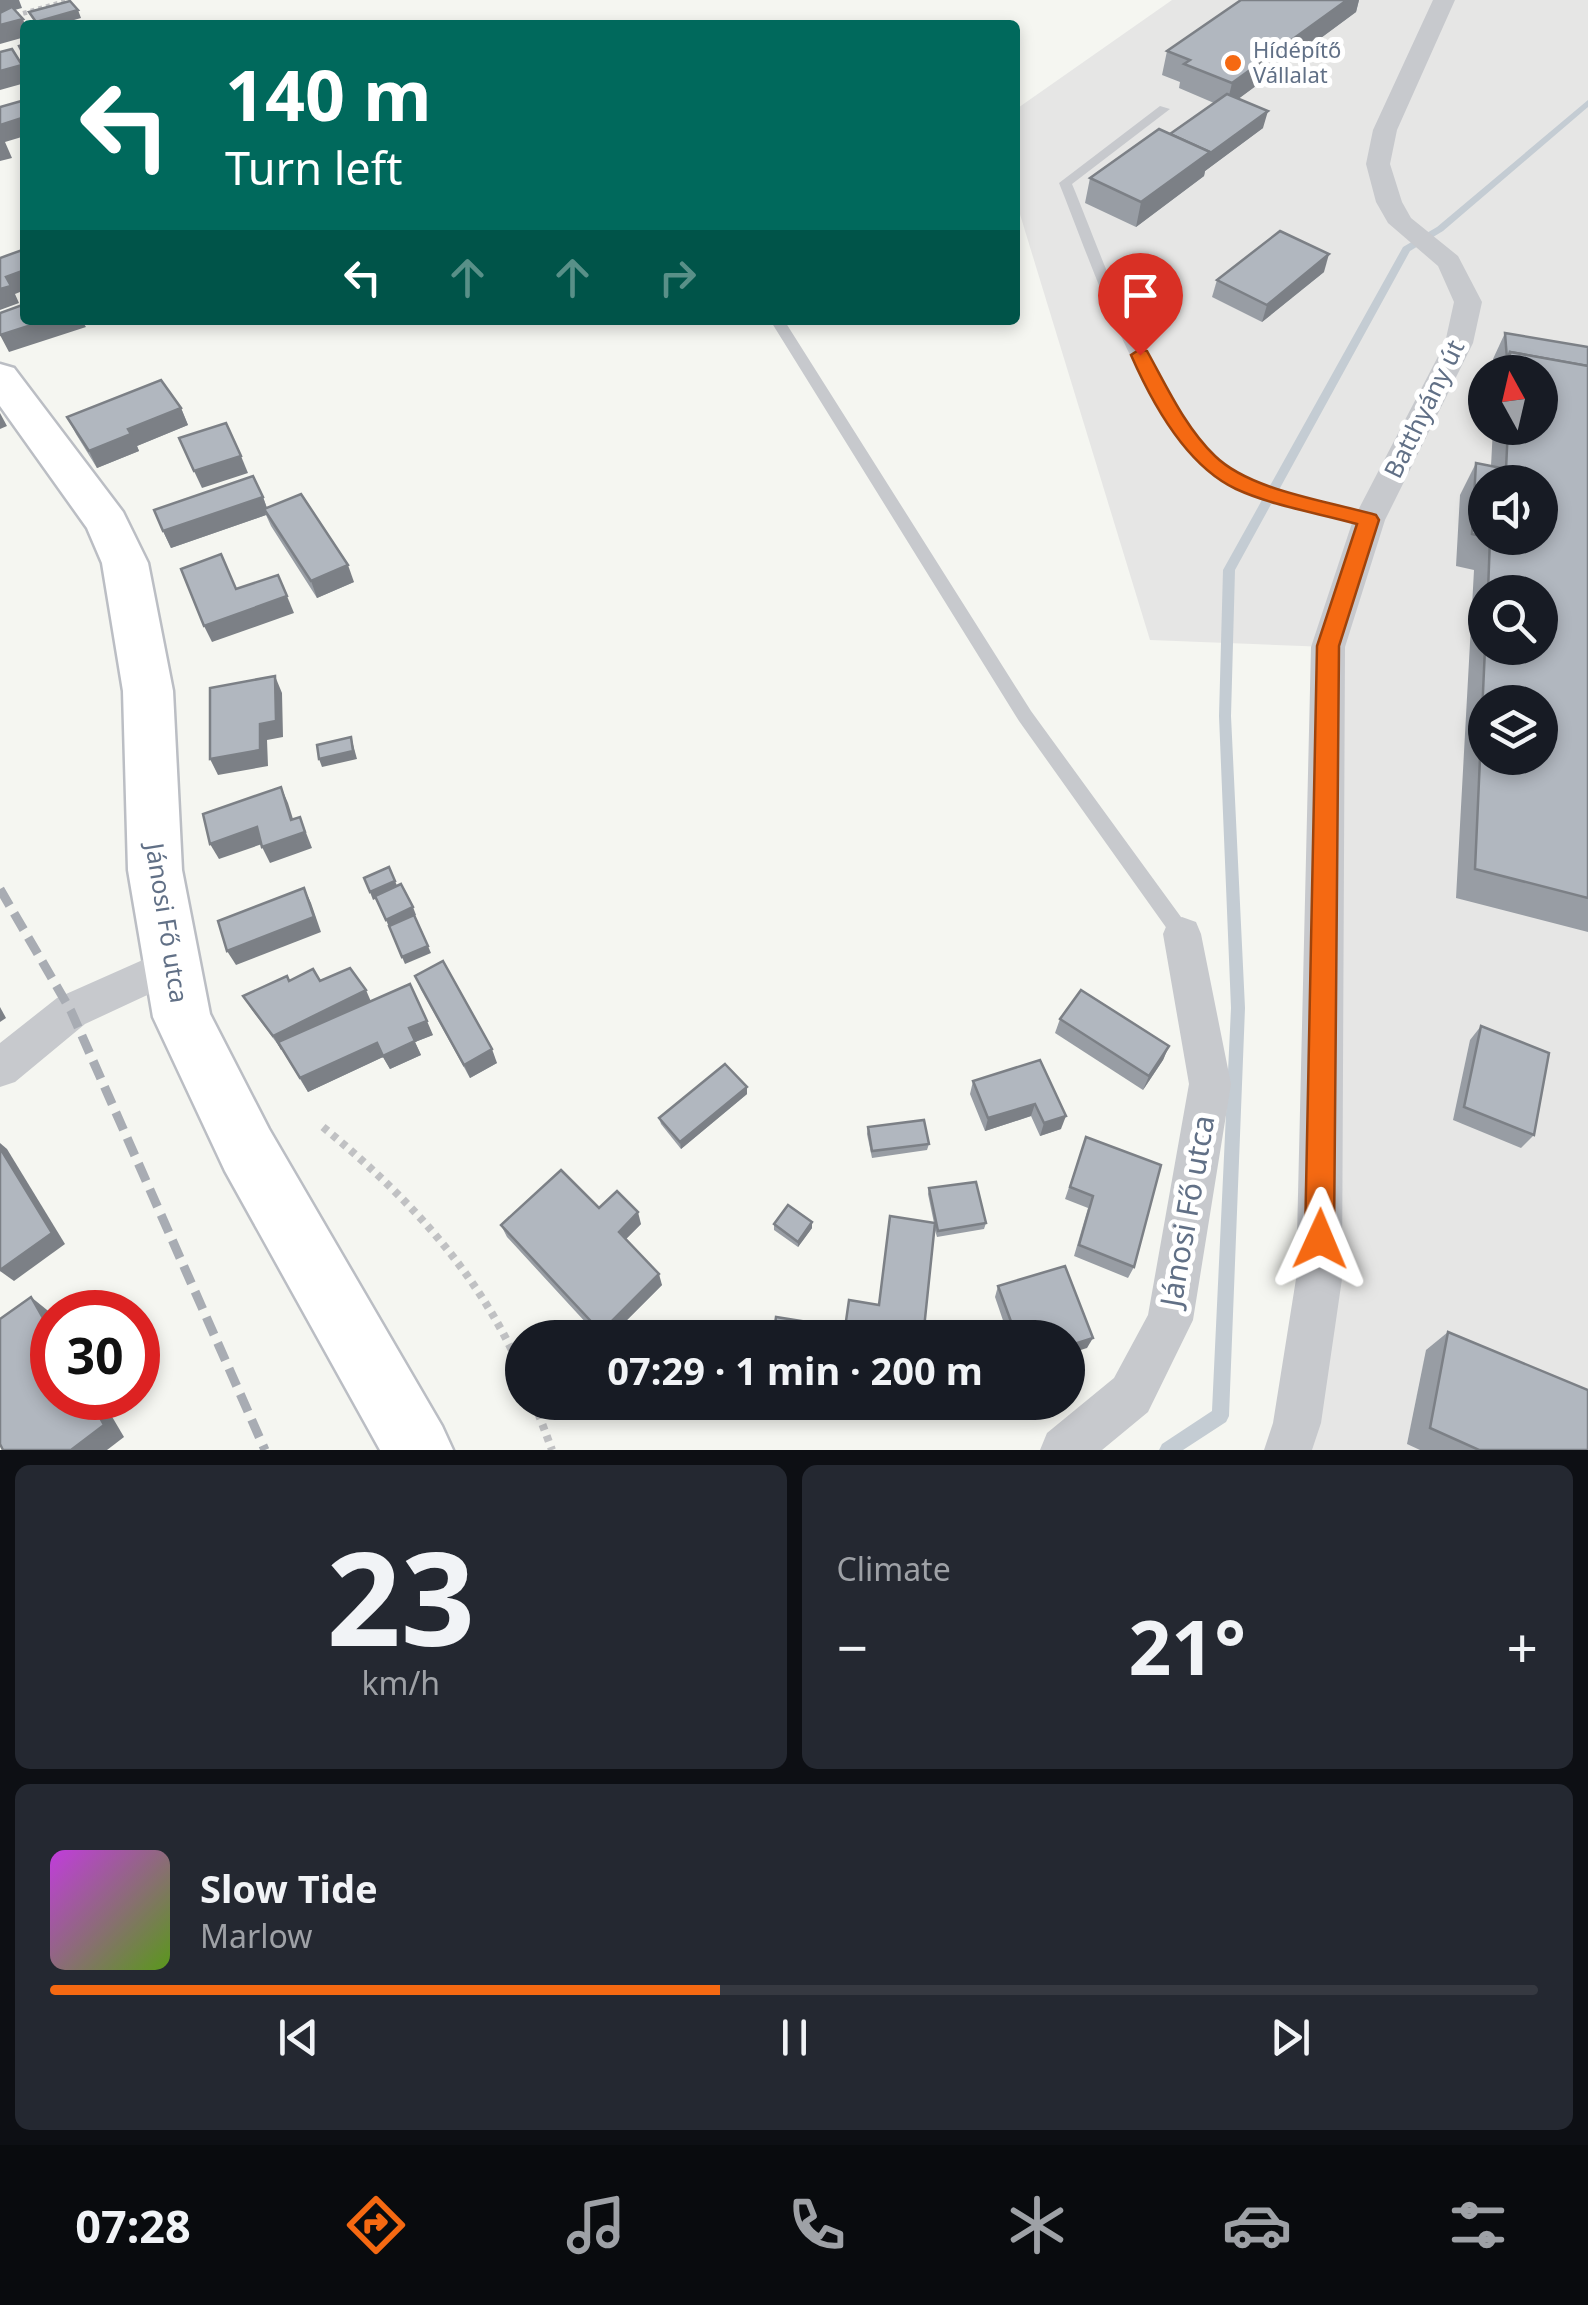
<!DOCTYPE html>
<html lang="en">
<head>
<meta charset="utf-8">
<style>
  :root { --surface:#171b24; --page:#242831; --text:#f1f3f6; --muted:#9ea1a6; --line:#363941; --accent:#f56912 }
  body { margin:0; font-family:"Noto Sans",sans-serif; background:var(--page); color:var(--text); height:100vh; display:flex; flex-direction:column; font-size:38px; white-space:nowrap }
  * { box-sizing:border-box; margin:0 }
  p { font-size:32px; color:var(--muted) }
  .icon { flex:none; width:55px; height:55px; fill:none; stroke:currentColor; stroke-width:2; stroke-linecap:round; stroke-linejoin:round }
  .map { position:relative; height:1450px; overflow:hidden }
  .panel { display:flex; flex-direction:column; gap:15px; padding:15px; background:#0d0f14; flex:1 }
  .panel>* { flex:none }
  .hud { position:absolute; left:20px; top:20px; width:1000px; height:305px; border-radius:10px; box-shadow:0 5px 15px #0003; background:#00695c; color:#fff; overflow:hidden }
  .needle { width:65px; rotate:352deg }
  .controls { position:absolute; left:1468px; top:355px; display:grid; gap:20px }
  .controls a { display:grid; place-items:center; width:90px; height:90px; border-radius:50%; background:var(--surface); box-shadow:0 5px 15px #0003; font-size:50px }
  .speed { position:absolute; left:30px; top:1290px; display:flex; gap:20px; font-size:50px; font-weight:700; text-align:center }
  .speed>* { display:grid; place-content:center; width:130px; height:130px; border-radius:50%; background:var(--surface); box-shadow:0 5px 15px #0003; line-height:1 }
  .speed .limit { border:15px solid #d22; background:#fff; color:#111 }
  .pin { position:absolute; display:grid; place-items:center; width:85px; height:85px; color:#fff; margin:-102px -42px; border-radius:50% 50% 50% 0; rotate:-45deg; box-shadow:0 0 10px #0007 }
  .pin .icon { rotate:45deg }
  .me { position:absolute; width:110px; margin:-55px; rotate:1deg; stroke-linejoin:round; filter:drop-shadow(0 0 8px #0008) }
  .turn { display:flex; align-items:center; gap:35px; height:210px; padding:0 40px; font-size:45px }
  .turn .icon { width:130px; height:130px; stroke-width:2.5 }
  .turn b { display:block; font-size:70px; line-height:85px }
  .lanes { display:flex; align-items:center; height:95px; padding:0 40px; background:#0003; justify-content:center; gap:50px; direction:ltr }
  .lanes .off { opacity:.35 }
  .big { font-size:75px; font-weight:700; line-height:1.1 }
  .panel .widget { flex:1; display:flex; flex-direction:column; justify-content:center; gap:15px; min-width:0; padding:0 35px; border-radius:15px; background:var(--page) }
  .panel .dial { align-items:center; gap:0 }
  .dial b { font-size:130px; line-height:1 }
  .song { display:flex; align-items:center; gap:30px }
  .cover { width:120px; height:120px; border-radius:15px; background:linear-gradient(135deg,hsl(290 70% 55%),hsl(90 70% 35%)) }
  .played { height:10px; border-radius:5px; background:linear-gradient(90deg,var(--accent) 45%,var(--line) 45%) }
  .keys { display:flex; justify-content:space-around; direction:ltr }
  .heat { display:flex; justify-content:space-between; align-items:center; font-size:55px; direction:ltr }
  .panel .tiles { flex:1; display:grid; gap:15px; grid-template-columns:1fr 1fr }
  .widget:last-child { grid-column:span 2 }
  .trip { position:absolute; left:505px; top:1320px; width:580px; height:100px; border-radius:50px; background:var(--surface); box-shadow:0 5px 15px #0003; font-weight:700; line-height:100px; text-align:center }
  .menu { display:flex; height:160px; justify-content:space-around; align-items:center; background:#090b0e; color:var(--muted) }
  .menu .icon { width:70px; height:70px }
  .menu .on { color:var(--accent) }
  .menu b { font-size:45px; color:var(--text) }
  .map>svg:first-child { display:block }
</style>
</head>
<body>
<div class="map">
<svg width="1588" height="1450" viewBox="0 0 1588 1450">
  <rect width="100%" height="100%" fill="#f5f6f1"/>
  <!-- built -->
  <path fill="#e6e6e5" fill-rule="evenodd" d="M1172,0H1588V1450H1288L1327,647L1150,640L1015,198V110ZM1485,372H1540V428H1485ZM1485,482H1540V538H1485ZM1485,592H1540V648H1485ZM1485,702H1540V758H1485Z"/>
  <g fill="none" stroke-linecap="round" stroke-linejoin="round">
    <!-- stream -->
    <path fill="#c4ccd3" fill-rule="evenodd" d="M1588,100V107L1443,231L1410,251L1235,570L1231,716L1245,1008L1229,1416L1226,1422L1183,1450H1159L1162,1444L1212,1411L1231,1008L1219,716L1223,570L1403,247L1437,227Z"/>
    <defs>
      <path id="secondary" d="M0,364L14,368L123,512L148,563L173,691L182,870L210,1014L269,1129L442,1426L453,1450H380L225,1171L153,1017L128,870L123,691L102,563L87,528L0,406Z"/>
    </defs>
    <!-- secondary casing -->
    <use href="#secondary" stroke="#bbbec4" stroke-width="5"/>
    <!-- path-far1 -->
    <path stroke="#c0c1c3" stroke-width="5" stroke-dasharray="4 4" stroke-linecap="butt" d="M0,20L70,0"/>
    <!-- path -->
    <g stroke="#c0c1c3" stroke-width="8" stroke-dasharray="6 6" stroke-linecap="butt">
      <path d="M323,1127C407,1196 478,1271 522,1372"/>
      <path d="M534,1402L552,1450"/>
      <path d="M616,1402L623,1407L687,1402"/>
    </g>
    <!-- service -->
    <g fill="#c7c9cd" fill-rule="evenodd">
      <path d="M1160,106L1170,109L1072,184C1110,275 1159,431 1250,481C1288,502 1333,505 1375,516L1377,520L1375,524L1369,525C1326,515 1276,510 1237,488C1146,435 1097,277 1059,183Z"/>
      <path d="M770,320H784L1031,711L1189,928L1192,934L1189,940L1182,943L1175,940L1019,721Z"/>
    </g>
    <!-- minor -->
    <g fill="#c7c9cd" fill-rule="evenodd">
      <path d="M1433,0H1455L1397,130L1390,164L1402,202L1411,218L1458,256L1482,302L1473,343L1385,520L1345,647L1342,1279L1321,1423L1312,1450H1264L1273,1423L1296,1279L1311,647L1353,520L1445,343L1454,302L1438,266L1388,223L1376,202L1366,164L1373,130Z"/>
      <path d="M1182,917L1196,922L1201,934L1231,1084L1193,1320L1148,1412L1102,1450H1040L1047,1433L1114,1378L1148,1315L1189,1084L1163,934L1168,922Z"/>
      <path d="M172,947L186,953L192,965L186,977L85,1024L15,1082L0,1087V1043L57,998Z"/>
    </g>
    <!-- secondary -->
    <use href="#secondary" fill="#fff" fill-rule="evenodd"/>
    <!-- rail -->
    <path stroke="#a8acb3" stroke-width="9" stroke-dasharray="19 9" stroke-linecap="butt" d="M0,889L71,1011L265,1450"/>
  </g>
  <!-- wall -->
  <g fill="#989da4" fill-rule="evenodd">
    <path d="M1241,0H1359L1356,12L1238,99L1263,128L1205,171L1204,176L1136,227L1085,203L1090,178L1170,134L1214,103L1179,88L1180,82L1162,75L1167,51Z"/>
    <path d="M1324,272L1262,322L1212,297L1217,280Z"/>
    <path d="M1505,333L1588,347V932L1456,898L1474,570L1456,566L1460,495L1476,463L1491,466L1493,428H1540V372H1494L1493,359ZM1485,592H1540L1485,648Z"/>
    <path d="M181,408L188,425L137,446L139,451L97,468L76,434L67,417Z"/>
    <path d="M263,497L267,508L354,582L317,598L271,526L266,515L171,548L163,531Z"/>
    <path d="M287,976L290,980L371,1001L433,1035L415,1042L421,1055L390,1069L383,1057L308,1092L282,1050L252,1010L243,996Z"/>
    <path d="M415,976L497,1063L470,1078L421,990Z"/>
    <path d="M1060,1019L1169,1046L1163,1060L1143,1090L1055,1033Z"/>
    <path d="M1481,1026L1534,1135L1521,1148L1453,1120L1470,1040Z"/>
    <path d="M1040,1060L1061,1129L1040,1136L1031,1116L985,1131L970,1094L973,1081Z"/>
    <path d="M747,1087V1094L681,1149L661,1124L659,1118Z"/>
    <path d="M868,1127L929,1144L927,1150L872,1158L867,1134Z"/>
    <path d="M1086,1137L1134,1267L1128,1278L1074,1256L1088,1208L1065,1199Z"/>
    <path d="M929,1188L986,1223L984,1229L937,1237L934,1227L923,1338L845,1328L878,1305L934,1223L928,1194Z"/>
    <path d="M599,1208L641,1224L626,1239L662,1285L609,1338H600L507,1237L501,1225Z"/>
    <path d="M774,1224L812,1228L798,1247L774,1230Z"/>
    <path d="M998,1286L1087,1348L1068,1338H1009L995,1297Z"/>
    <path d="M1448,1332L1588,1450H1420L1407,1444L1426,1350Z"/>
    <path d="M831,1402H916L912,1417Z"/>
  </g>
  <!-- shaded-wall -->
  <g fill="#7c8086">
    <path d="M0,0H19L22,8L0,14Z"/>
    <path d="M1347,0H1359L1356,12L1226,108L1232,83Z"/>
    <path d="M78,10L81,18L57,25H37L36,22Z"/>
    <path d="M23,19L25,25V37L0,44V25Z"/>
    <path d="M22,65L25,72V83L0,90V71Z"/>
    <path d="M1268,111L1263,128L1205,171L1204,176L1136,227L1141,202Z"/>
    <path d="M25,117V136L5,142L12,158L0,161V125Z"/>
    <path d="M1329,254L1324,272L1262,322L1267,305Z"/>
    <path d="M25,270V290L15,294L19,303L0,310V289L6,277Z"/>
    <path d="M47,320H95L84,324L86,327L9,352L0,335Z"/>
    <path d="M181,408L188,425L137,446L139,451L97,468L89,451L128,429Z"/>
    <path d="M0,413L7,426L0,429Z"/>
    <path d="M241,456L248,473L202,488L194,471Z"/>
    <path d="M263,497L269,514L264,509L266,515L171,548L163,531Z"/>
    <path d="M348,565L354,582L317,598L311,581Z"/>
    <path d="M287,596L294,613L212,642L204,626Z"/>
    <path d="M275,676L282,693L283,737L267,740L268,766L218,775L210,759L260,724Z"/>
    <path d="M351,737L357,759L322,767L319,759Z"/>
    <path d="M281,787L288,803L298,835L300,817L312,848L270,863L262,847L291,820Z"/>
    <path d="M257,827L265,843L219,859L210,844Z"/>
    <path d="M395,881L398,888L373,900L370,892Z"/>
    <path d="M304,888L311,903L321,932L236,965L227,951Z"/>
    <path d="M413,907L416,915L389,927L386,920Z"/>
    <path d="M428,946L431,953L405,964L402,957Z"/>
    <path d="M366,990L372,1004L281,1050L273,1036Z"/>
    <path d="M0,1007L6,1018L0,1022Z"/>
    <path d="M427,1021L433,1035L415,1042L421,1055L390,1069L383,1057L308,1092L300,1078Z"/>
    <path d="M1169,1046L1163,1060L1143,1090L1149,1076Z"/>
    <path d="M492,1049L497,1063L470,1078L464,1065Z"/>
    <path d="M747,1087V1094L681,1149L680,1142Z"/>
    <path d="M1035,1104L1031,1116L985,1131L988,1118Z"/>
    <path d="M1066,1116L1061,1129L1040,1136L1044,1123Z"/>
    <path d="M0,1143L7,1149L65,1244L14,1281L0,1271Z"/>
    <path d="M638,1212L641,1224L622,1243L619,1232Z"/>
    <path d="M812,1222V1228L798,1247V1242Z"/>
    <path d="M659,1274L662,1285L609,1338H603L601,1332Z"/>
    <path d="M31,1297L52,1314V1334Z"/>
    <path d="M1093,1338L1087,1348L1068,1354V1346Z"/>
    <path d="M89,1398H101L124,1437L107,1450H71Z"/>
  </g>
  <!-- building -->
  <g fill="#b1b7bf" stroke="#7c8086" stroke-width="2.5" fill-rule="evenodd">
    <path d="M1241,0H1347L1232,83L1184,64L1190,60L1167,51Z"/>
    <path d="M70,1L78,10L36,22L29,12Z"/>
    <path d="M12,7L23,19L0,25V13Z"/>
    <path d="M25,44V58L19,46Z"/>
    <path d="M12,49L22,65L0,71V52Z"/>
    <path d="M1227,94L1268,111L1209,154L1210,152L1170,134Z"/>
    <path d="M25,100V117L0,125V107Z"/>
    <path d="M1159,129L1210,152L1141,202L1090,178Z"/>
    <path d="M1280,231L1329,254L1267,305L1217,280Z"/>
    <path d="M25,249V270L6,277L11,286L0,289V258Z"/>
    <path d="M25,304V320H47L0,335V313Z"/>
    <path d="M1505,333L1588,347V366L1510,352L1507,359Z"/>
    <path d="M1510,352L1588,366V898L1475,869L1485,648H1540V592H1488L1490,538H1487H1540V482H1485V537L1472,534L1476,463L1506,469L1508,428H1540V372H1510ZM1485,702H1540V758H1485Z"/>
    <path d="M161,380L181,408L128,429L131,434L89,451L67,417Z"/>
    <path d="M226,423L241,456L194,471L179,438Z"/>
    <path d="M253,476L263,497L163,531L154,510Z"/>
    <path d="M301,494L348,565L311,581L264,509Z"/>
    <path d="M221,554L236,589L278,575L287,596L204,626L181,569Z"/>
    <path d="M275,676L276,721L260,724V750L210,759V688Z"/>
    <path d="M351,737L353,751L319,759L317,745Z"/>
    <path d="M281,787L291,820L300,817L305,832L262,847L257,827L210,844L203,814Z"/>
    <path d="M389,867L395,881L370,892L364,878Z"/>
    <path d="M401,884L413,907L386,920L375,896Z"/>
    <path d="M304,888L314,917L227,951L218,921Z"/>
    <path d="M414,915L428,946L402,957L389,926Z"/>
    <path d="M443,961L492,1049L464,1065L415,976Z"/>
    <path d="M350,968L366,990L273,1036L243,996L287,976L289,981L313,969L320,981Z"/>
    <path d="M410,984L427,1021L409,1028L415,1041L383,1056L377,1043L300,1078L278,1042Z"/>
    <path d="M1081,990L1169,1046L1149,1076L1060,1019Z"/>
    <path d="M1481,1026L1549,1053L1534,1135L1464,1107Z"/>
    <path d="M1040,1060L1066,1116L1044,1123L1035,1104L988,1118L973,1081Z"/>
    <path d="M725,1064L747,1087L680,1142L659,1118Z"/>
    <path d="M924,1120L929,1144L872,1151L868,1127Z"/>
    <path d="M1086,1137L1161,1165L1134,1267L1079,1245L1093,1196L1070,1187Z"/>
    <path d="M0,1148L52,1233L0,1270Z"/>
    <path d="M561,1170L599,1208L617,1191L638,1212L619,1232L659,1274L601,1332L501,1225Z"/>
    <path d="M976,1182L986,1223L938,1231L929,1188Z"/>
    <path d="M788,1205L812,1222L798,1242L774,1224Z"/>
    <path d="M890,1216L935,1223L923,1338H773L776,1317L845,1328L849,1300L879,1305Z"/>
    <path d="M1065,1266L1093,1338L1068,1346V1338H1017L998,1286Z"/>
    <path d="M31,1297L52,1334V1398H89L104,1425L71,1450H3L0,1444V1319Z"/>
    <path d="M1448,1332L1588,1390V1450H1479L1430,1428Z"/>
  </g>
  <!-- route -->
  <path fill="#f56912" stroke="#9f440c" stroke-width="2.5" d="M1140,349L1147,351C1167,387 1185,427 1215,456C1251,491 1328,501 1376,515L1379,520L1339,646L1334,1239L1330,1249L1320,1253L1309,1249L1305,1239L1317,646L1357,524C1318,513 1273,506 1236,489C1187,466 1152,403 1131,355Z"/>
  <!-- markers -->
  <circle fill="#f56912" stroke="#fff" stroke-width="4" cx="1233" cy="63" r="10"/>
  <g text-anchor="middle" stroke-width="10" stroke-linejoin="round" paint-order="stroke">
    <!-- far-poi labels -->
    <g font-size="22" fill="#617086" stroke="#fff" text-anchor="start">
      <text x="1253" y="58">Hídépítő<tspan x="1253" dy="25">Vállalat</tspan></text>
    </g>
    <!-- street labels -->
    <g font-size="25" fill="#617086" stroke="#fff">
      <text transform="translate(1424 409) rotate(-64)" y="9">Batthyány út</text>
      <text transform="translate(167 923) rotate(81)" y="9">Jánosi Fő utca</text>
    </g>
    <!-- near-street labels -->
    <g font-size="30" fill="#617086" stroke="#fff">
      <text transform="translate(1188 1211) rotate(-80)" y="10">Jánosi Fő utca</text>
    </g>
  </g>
</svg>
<div class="controls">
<a><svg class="needle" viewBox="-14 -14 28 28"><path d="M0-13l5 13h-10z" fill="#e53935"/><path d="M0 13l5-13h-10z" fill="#9ea1a6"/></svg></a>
<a><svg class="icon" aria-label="sound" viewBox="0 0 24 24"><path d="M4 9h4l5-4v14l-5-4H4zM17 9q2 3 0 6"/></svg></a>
<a><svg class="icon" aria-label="search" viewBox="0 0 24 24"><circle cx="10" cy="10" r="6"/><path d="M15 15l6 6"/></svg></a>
<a><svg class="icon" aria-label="layers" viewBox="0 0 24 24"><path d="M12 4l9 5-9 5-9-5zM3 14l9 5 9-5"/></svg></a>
</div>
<div class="speed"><div class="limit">30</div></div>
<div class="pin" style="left:1140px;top:355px;background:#d93025"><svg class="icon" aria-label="arrive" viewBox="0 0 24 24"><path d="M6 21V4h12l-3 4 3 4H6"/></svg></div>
<svg class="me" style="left:1320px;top:1239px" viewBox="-20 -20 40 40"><path d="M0-17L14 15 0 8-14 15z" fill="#f56912" stroke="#fff" stroke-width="4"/></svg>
<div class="trip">07:29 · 1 min · 200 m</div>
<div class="hud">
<div class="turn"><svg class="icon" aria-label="left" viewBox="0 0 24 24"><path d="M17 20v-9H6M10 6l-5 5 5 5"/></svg><div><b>140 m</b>Turn left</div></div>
<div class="lanes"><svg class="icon" aria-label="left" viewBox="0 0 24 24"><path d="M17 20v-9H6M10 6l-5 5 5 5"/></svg><svg class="icon off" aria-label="ahead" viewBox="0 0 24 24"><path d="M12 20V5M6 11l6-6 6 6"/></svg><svg class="icon off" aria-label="ahead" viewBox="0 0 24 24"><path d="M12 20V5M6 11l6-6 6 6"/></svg><svg class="icon off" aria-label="right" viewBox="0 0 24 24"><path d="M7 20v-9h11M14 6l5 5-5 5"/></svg></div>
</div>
</div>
<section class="panel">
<div class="tiles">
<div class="widget dial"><b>23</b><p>km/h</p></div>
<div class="widget"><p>Climate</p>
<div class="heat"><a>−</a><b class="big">21°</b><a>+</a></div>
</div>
<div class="widget">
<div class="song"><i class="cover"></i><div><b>Slow Tide</b><p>Marlow</p></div></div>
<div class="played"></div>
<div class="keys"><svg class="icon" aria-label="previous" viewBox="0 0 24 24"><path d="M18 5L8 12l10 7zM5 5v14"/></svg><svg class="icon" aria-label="pause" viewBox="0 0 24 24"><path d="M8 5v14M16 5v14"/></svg><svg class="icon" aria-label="next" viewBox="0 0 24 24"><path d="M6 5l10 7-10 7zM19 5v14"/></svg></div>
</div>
</div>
</section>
<nav class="menu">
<b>07:28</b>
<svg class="icon on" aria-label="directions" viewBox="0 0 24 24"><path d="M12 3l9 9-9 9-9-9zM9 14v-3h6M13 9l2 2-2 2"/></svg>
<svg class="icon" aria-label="music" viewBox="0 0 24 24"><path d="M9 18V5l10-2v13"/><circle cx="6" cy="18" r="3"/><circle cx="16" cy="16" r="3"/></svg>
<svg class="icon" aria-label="phone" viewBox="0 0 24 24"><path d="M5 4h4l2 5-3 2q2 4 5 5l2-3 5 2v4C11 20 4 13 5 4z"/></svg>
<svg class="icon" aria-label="climate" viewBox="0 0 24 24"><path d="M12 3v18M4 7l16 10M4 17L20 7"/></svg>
<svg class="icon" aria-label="car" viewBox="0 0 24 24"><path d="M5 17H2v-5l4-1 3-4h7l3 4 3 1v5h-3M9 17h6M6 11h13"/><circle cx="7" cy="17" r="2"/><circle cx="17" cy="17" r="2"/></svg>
<svg class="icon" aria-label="filters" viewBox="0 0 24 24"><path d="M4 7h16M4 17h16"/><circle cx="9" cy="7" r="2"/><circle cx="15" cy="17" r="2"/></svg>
</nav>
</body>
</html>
